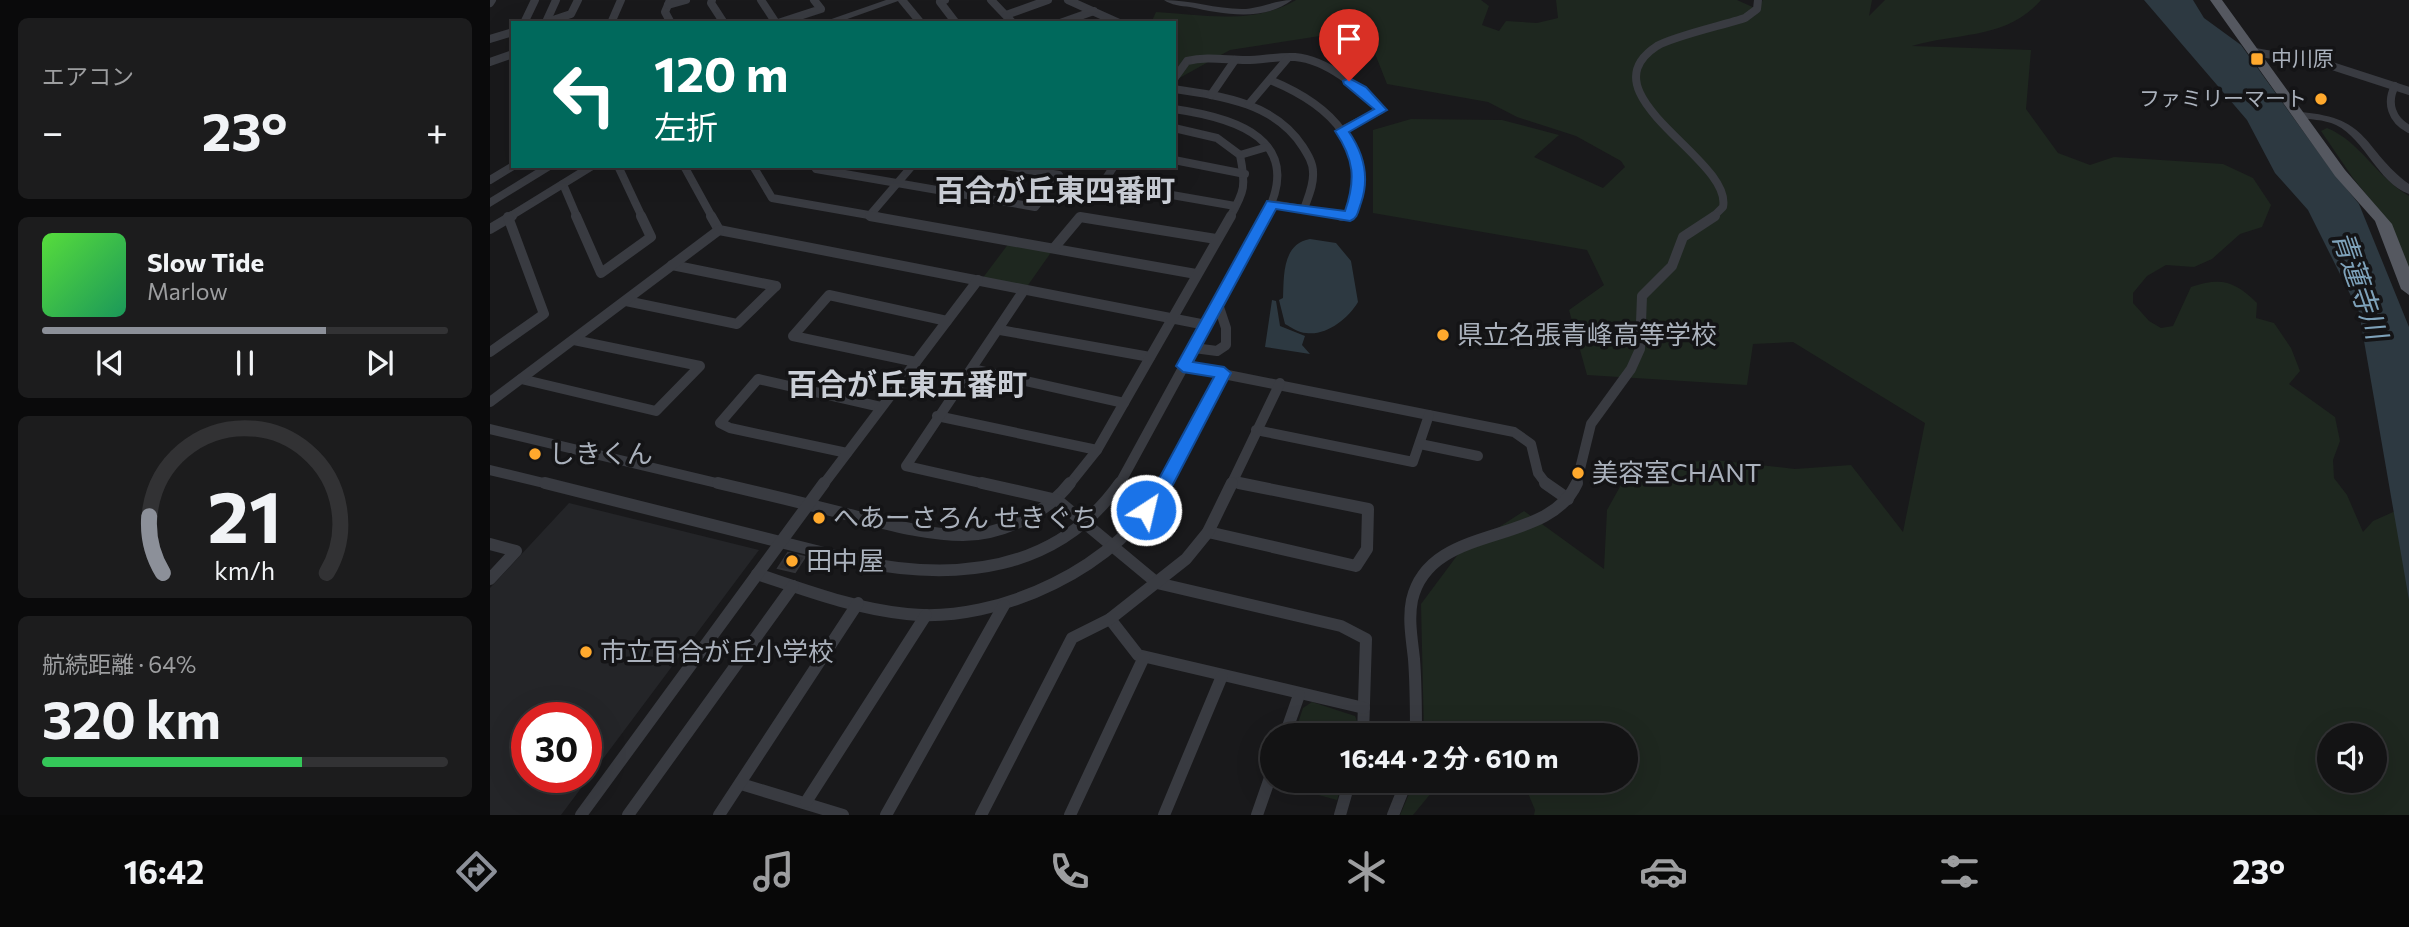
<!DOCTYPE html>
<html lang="ja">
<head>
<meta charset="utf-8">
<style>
  :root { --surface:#131314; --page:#1c1c1d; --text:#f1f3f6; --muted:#9d9ea0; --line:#323234; --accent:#8c9099 }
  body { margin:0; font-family:Commissioner,"Noto Sans JP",sans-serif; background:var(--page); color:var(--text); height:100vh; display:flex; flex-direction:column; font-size:26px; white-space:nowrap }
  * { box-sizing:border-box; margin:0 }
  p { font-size:23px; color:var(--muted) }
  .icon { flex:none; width:38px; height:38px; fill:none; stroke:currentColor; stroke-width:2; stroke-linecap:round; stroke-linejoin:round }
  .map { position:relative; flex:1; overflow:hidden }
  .side { display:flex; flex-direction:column; gap:18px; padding:18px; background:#0a0a0b; width:490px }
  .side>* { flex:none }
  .guide { position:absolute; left:21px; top:21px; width:665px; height:147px; border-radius:0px; box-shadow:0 7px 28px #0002,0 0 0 2px var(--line); background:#00695c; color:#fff; overflow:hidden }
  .controls { position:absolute; left:1827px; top:723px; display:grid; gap:14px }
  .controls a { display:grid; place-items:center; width:70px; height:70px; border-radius:50%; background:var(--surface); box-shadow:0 7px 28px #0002,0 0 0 2px var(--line); font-size:35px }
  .speed { position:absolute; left:21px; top:702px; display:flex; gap:14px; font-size:35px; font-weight:700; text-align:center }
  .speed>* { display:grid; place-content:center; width:91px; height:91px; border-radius:50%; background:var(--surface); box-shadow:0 7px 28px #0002,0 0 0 2px var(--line); line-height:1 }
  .speed .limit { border:10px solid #d22; background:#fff; color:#111 }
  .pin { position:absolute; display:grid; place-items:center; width:60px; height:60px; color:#fff; margin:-72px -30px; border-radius:50% 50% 50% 0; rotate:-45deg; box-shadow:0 0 7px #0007 }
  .pin .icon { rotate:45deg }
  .me { position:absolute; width:77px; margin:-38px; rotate:35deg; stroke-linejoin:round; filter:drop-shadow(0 0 5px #0008) }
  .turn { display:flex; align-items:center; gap:24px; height:147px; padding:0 28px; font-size:32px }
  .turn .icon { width:91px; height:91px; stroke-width:2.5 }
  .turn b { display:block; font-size:49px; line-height:60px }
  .big { font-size:52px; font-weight:700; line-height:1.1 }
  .side .card { flex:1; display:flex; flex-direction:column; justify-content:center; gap:10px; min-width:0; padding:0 24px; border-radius:10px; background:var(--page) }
  .side .dial { align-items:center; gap:0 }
  .dial svg { height:182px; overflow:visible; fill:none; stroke:var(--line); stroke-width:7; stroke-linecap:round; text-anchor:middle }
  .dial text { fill:var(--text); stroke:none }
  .song { display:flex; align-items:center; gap:21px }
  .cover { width:84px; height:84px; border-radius:10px; background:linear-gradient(135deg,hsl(110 70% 55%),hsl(150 70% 35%)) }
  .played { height:7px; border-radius:4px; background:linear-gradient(90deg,var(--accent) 70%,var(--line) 70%) }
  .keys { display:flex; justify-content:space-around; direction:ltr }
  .heat { display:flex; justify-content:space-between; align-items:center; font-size:38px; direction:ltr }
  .charge { height:10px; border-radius:5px; background:linear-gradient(90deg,#34c759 64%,var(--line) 0) }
  .trip { position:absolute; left:770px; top:723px; width:378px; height:70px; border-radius:35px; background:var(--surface); box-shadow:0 7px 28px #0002,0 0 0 2px var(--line); font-weight:700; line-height:70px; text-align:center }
  .dock { display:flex; height:112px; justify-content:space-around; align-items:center; background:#080808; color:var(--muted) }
  .dock .icon { width:49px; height:49px }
  .dock .on { color:var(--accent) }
  .dock b { font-size:32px; color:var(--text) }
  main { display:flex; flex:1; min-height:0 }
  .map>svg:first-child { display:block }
</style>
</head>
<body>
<main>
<section class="side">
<div class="card"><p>エアコン</p>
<div class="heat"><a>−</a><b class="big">23°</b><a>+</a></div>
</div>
<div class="card">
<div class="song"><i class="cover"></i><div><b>Slow Tide</b><p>Marlow</p></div></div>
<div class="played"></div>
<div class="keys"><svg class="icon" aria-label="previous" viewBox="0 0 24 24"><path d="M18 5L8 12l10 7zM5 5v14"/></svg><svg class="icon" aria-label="pause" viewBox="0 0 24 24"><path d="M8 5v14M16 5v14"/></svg><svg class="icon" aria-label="next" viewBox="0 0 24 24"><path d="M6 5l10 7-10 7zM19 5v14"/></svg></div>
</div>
<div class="card dial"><svg viewBox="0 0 100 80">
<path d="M14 69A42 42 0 1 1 86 69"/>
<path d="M14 69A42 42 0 0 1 8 44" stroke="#8c9099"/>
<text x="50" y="56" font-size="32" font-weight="700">21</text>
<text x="50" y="72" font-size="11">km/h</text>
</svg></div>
<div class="card"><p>航続距離 · 64%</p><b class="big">320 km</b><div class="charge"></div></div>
</section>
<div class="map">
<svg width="1919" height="815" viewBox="0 0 1919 815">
  <rect width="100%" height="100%" fill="#19191b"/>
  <!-- built -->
  <path fill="#242528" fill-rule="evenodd" d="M79,503L269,550L71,815H0V588ZM37,718H96V777H37Z"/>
  <!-- green -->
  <g fill="#1e271f" fill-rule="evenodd">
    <path d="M806,0H991L999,6L992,25L1009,31L1016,21L1047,23L1068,18L1066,0H1247L1267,9L1273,0H1382L1379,16L1395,0H1551C1516,40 1468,32 1422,46L1541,50L1536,109L1568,153L1600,165L1624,157L1733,164L1763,178L1781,205L1772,227L1750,234L1722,259L1704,267L1676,265L1657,276L1643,293V303L1659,321L1671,328L1683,326L1701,287C1732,277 1744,281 1767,303L1766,318L1784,323L1801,348L1810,371L1799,384L1845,417L1850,441L1843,460L1844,478L1857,495L1873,532L1883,521L1919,505V815H1044L1045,810L1033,781L1136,780V735H934L931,604L969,553L1034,511L1114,569L1117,510L1141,467L1224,460L1305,469L1361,465L1413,532L1435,423L1303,342L1263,344L1257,385L1097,375L1079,310L1114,285L1097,250L883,213V130L921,119L1012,120L1069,135L1044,157L1113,188L1135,167L1131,161L1086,136L1027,117L998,102L897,84L882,46L843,34L740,50L684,81V23H661L666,12C714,15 763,25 806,0ZM1839,735H1885V780H1839Z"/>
    <path d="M1837,128C1871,142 1886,177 1919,196V272L1902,226L1863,178L1831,131Z"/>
    <path d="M519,243L562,251L536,288L492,279Z"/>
    <path d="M822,702L865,716L869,726L866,735H804L813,708Z"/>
    <path d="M925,780L951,781L923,815H910Z"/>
    <path d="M789,781V780L853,781L847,800L788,784Z"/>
  </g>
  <!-- water -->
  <g fill="#2d3941">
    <path d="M1654,0H1703L1714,18L1751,45L1839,167L1869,204L1919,327V600L1869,312L1818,210L1785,173L1757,120Z"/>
    <path d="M820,239L846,243L861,261L868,302C858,319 836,336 816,333C809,333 801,327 795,324L789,300L793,298C794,276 792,244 820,239Z"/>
    <path d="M782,300L786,301L790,326L815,336L812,345L820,354L775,347Z"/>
  </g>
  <!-- building -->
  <path fill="#2c2c2f" stroke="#323337" stroke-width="2" d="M298,553L315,557L305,572L288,568Z"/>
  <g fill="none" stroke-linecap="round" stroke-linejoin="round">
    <!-- minor-far2 -->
    <g stroke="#393b41" stroke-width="8">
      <path d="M180,0L175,12L181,23"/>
      <path d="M222,0L221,3L234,23"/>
      <path d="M271,0L286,23"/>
      <path d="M412,0L431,23"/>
      <path d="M455,0L450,2L466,23"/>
      <path d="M501,0L523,23"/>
      <path d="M578,0L629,23"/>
      <path d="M0,3L2,0"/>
      <path d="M178,5L196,0"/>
      <path d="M516,15L558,0"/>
      <path d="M56,22L66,0"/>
      <path d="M34,23L45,0"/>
      <path d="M54,23L81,14L88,0"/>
      <path d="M121,23L131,0"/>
      <path d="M288,23L331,9L324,0"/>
      <path d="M570,23L604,11"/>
      <path d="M0,39L23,32"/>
      <path d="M1765,52L1839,65L1919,91"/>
      <path d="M0,62L23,54"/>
      <path d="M684,79L697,61C717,56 736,60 756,60C772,60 788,56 805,57C838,60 868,87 891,110L852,130"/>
      <path d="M780,80C843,106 883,146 860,217L782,204"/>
      <path d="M1905,86C1896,103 1902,120 1919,129"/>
      <path d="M684,89C732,96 785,103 813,147C818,155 823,163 823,172C824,185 818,197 814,209"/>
      <path d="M721,95L745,60"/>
      <path d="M759,104L797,59"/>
      <path d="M684,109C747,118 816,140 775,217"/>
      <path d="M684,128L727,138L750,155C756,185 755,191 740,217"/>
      <path d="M750,155L777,147"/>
      <path d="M684,160L755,174"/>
      <path d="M128,166L152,217"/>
      <path d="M194,166L222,217"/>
      <path d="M263,166L282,198L390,217"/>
      <path d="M324,166L326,169L545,207L569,175L515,166"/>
      <path d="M624,166L613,183L745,206"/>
      <path d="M0,180L23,166"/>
      <path d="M73,184L87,217"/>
      <path d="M380,215L422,166"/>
      <path d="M19,217L102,166"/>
      <path d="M1223,217L1233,207C1243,159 1092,95 1167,46C1184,36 1234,25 1255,18L1267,9L1268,0"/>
    </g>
    <!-- minor-far1 -->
    <g stroke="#393b41" stroke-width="10">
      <path d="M86,216L111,273L161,237L151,216"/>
      <path d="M221,216L229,230L716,325"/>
      <path d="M380,216L706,274"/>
      <path d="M851,216H860"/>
      <path d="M0,229L22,216"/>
      <path d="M564,248L590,217L726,239"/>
      <path d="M182,265L286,286"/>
      <path d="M136,301L247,324L286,286"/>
      <path d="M510,330L660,357"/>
      <path d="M704,348L727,351L736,345V328L728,304"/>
      <path d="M0,352L54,314L18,217"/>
      <path d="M426,362L303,336L339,295L457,321"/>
      <path d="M693,366L1024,432L1041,444L1048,473L1057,485"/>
      <path d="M482,369L634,403"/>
      <path d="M31,379L166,411L210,366L84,340"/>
      <path d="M0,402L229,230"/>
      <path d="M447,416L607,450"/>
      <path d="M0,429L235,485"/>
      <path d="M766,430L923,462L939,415"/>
      <path d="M930,444L988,456"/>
      <path d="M357,453L240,428L230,423L268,379L391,407"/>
      <path d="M0,470L62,485"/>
      <path d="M743,482L758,485"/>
      <path d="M333,485L488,280"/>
      <path d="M500,485L416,466L534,290"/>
      <path d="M579,485L607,450L741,216"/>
      <path d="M629,485L776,216"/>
      <path d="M675,485L734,373"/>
      <path d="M741,485L790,383"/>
      <path d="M1086,485L1101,424L1141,369L1150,349L1152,296L1182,266L1193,237L1225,216"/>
    </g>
    <!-- minor -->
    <g stroke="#393b41" stroke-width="12">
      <path d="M55,483L366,561C466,582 567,572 630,483"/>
      <path d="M228,483C275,494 321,505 368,517C402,525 438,535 473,535C512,535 557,513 580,483"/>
      <path d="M492,483L567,500L667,583L851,626L876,639L873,735"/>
      <path d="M1055,483L1078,499"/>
      <path d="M718,532L866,566L877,549L878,509L749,483"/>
      <path d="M0,544L26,551L0,579"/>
      <path d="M267,574C315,590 365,609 417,614C510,624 630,566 676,483"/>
      <path d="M620,619L648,655L874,708"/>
      <path d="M795,735L809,695"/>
      <path d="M926,735C926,710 926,685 924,659C922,640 918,619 922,600C940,521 1058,548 1087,483"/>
      <path d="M251,784L353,815"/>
      <path d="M316,802L436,615"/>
      <path d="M91,815L334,483"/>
      <path d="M138,815L303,586"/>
      <path d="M229,815L368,603"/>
      <path d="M396,815L514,605"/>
      <path d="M491,815L582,638L620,619L696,559L718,532L742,483"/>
      <path d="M580,815L654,657"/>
      <path d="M674,815L732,676"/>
      <path d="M767,815L782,772"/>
      <path d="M850,815L860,780"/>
      <path d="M903,815L917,780"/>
    </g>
    <!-- tertiary -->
    <g fill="#393b41" fill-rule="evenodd">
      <path d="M396,0H411L346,23H330Z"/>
      <path d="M674,0C701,0 726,9 752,9C770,9 785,0 802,0C774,22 732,14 700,7C691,6 681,5 674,0Z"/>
      <path d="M1811,112C1882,118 1872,149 1919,184V194C1887,182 1876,140 1846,125C1833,119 1820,120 1807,117V113Z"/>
      <path d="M52,166H67L0,207V198Z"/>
    </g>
    <!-- primary -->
    <path fill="#555860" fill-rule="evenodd" d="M1720,0H1732L1855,170L1902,224L1919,267V295L1911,289L1885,221L1845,176Z"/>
  </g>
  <!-- route -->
  <path fill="#1a73e8" stroke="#114b97" stroke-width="2" d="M859,78L876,87L897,110L859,132C874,154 880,177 871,203C868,211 868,218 860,221L786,209L703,362L734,367L741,373L676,498C668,507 663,520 650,515L647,510L664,488L724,377L693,372L686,366L777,201L855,211C866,179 864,159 845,131L884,109L854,84L853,81Z"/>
  <!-- markers -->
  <g fill="#ffa92d" stroke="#141416" stroke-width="2.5">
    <rect x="1760" y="52" width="14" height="14" rx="3.5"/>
    <circle cx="1831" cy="99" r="7"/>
    <circle cx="953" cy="335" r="7"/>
    <circle cx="45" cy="454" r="7"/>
    <circle cx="1088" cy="473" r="7"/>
    <circle cx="329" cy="518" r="7"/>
    <circle cx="302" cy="561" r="7"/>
    <circle cx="96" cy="652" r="7"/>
  </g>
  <g text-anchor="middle" stroke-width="7" stroke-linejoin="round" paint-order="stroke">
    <!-- far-poi labels -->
    <g font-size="21" fill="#aab1bc" stroke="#141416" text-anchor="start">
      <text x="1781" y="66">中川原</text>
      <text x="1817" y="106" text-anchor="end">ファミリーマート</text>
    </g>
    <!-- poi labels -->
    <g font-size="26" fill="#aab1bc" stroke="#141416" text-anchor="start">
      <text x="967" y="344">県立名張青峰高等学校</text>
      <text x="59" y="463">しきくん</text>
      <text x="1102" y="482">美容室CHANT</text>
      <text x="343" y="527">へあーさろん せきぐち</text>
      <text x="316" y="570">田中屋</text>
      <text x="110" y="661">市立百合が丘小学校</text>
    </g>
    <!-- water labels -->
    <g font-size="28" font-style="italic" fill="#7ea2ba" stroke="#141416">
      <text transform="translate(1870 285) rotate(71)" y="10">青蓮寺川</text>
    </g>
    <!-- quarter labels -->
    <g font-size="30" font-weight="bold" fill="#cbcfd7" stroke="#141416">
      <text x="565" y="201">百合が丘東四番町</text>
      <text x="417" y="395">百合が丘東五番町</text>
    </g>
  </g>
</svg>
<div class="controls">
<a><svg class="icon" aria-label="sound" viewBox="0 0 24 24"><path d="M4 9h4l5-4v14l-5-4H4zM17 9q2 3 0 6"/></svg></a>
</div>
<div class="speed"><div class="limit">30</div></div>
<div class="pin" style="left:859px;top:81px;background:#d93025"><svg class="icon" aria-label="arrive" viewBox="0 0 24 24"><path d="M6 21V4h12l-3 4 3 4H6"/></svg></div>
<svg class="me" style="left:656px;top:510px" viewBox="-20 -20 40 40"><circle r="17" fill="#1a73e8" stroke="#fff" stroke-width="3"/><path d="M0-11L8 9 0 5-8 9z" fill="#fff"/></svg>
<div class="trip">16:44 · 2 分 · 610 m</div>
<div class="guide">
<div class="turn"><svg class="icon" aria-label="left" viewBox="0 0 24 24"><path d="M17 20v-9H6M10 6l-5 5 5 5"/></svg><div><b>120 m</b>左折</div></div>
</div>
</div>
</main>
<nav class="dock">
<b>16:42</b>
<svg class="icon on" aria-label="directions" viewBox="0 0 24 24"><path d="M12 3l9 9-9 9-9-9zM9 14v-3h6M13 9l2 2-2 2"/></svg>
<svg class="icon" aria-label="music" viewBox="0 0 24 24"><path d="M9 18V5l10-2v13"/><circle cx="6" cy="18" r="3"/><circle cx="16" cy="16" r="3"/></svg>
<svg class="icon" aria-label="phone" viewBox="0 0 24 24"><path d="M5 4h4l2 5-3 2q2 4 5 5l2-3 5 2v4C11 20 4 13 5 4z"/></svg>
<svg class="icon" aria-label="climate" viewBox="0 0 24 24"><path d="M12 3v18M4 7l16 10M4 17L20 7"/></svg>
<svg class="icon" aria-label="car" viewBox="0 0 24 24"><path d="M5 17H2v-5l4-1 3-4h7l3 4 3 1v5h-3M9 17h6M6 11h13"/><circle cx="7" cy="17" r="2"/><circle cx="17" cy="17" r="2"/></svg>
<svg class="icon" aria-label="filters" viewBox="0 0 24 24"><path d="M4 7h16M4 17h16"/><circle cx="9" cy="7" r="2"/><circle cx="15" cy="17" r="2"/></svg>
<b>23°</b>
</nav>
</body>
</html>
